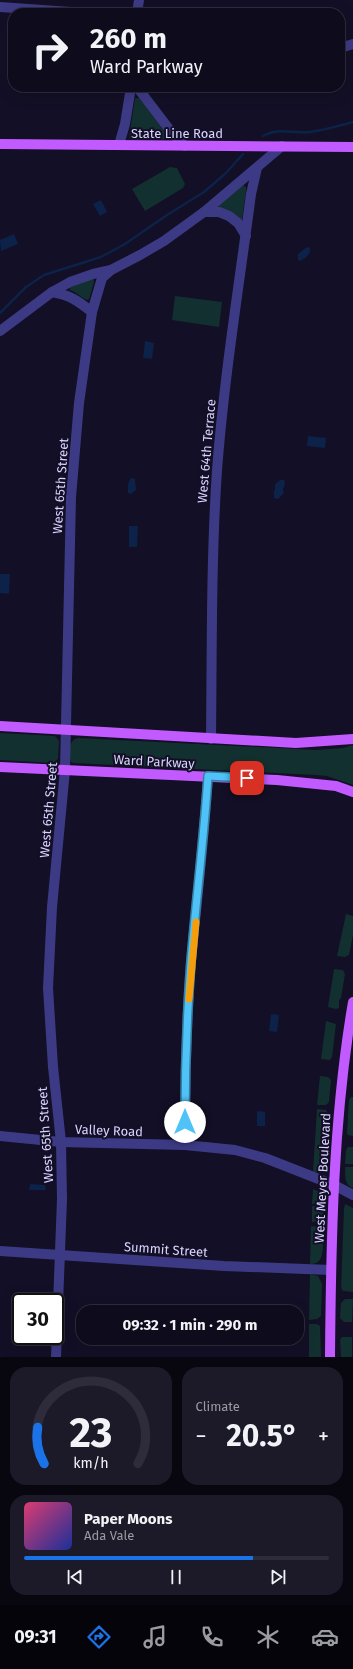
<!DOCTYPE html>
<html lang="en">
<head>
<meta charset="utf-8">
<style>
  :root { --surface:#0e0b1c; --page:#1c1929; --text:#f1f3f6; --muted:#9b9ba3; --line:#2e2b3b; --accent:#1a73e8 }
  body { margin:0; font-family:"Fira Sans",sans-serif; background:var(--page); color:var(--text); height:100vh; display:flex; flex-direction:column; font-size:15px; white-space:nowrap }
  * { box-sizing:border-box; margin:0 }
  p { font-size:13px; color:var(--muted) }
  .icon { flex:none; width:22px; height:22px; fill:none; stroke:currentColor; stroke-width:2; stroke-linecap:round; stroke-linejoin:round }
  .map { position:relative; height:1357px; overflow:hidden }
  .panel { display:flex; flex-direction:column; gap:10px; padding:10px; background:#08060f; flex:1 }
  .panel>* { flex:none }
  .top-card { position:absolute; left:8px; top:8px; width:337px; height:84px; border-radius:16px; box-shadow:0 4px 16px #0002,0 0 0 1px var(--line); background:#0e0b1c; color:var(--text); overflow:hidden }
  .speed { position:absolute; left:12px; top:1293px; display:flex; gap:8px; font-size:20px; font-weight:700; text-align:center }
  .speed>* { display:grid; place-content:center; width:52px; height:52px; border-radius:50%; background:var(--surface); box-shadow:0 4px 16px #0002,0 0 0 1px var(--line); line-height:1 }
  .speed .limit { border:2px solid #111; border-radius:6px; background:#fff; color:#111 }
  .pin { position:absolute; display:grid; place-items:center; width:34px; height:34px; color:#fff; margin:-17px; border-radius:8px; box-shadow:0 2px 6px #0006 }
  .me { position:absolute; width:44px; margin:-22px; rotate:0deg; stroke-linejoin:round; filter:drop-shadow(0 0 3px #0008) }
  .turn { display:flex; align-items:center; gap:14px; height:84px; padding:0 16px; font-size:18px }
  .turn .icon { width:52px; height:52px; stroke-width:2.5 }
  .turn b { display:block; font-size:28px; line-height:34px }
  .big { font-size:30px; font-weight:700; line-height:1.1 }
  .panel .card { flex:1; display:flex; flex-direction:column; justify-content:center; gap:6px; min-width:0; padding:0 14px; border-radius:16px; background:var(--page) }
  .panel .dial { align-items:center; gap:0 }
  .dial svg { height:104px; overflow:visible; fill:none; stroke:var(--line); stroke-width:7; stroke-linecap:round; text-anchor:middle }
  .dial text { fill:var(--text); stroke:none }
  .song { display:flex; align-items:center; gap:12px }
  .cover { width:48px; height:48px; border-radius:6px; background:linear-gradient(135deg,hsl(340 70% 55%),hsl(230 70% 35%)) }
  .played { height:4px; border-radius:2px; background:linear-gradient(90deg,var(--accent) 75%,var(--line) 75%) }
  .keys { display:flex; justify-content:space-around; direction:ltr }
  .heat { display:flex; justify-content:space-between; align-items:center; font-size:22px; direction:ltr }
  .panel .tiles { flex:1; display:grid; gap:10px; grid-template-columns:1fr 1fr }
  .card:last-child { grid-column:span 2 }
  .trip { position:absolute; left:76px; top:1305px; width:228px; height:40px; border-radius:16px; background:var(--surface); box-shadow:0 4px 16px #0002,0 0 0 1px var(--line); font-weight:700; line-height:40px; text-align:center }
  .dock { display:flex; height:64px; justify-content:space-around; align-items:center; background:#06040b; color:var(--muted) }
  .dock .icon { width:28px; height:28px }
  .dock .active { color:var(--accent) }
  .dock b { font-size:18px; color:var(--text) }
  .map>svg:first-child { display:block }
</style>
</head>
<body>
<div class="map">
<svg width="353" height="1357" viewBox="0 0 353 1357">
  <rect width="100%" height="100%" fill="#130f26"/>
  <!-- green -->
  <g fill="#12302f">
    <path d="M135,98H139L167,135L168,139L132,140L129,138Z"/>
    <path d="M170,167L177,168L185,184L183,188L145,211L132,189Z"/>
    <path d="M243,185L246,187V191L242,219L240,220L218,207L220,204Z"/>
    <path d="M90,279H93L94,282L89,299L87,300C81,298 77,292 70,290V287Z"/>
    <path d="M175,296L222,302L219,327L172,320Z"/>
    <path d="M0,733L55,736L59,741L58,759L53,763L0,760Z"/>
    <path d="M78,738L316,750L343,748L353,745V785L327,776L316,775L74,763L71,762C68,753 68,740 78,738Z"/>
    <path d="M346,914L353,916V935L349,955L345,957L337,956Z"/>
    <path d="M334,969L343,970L345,974L341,998L339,1000V1008L336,1009L328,1007Z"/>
    <path d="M326,1021L336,1024L332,1057L330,1060L321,1059Z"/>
    <path d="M320,1076L328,1077L331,1080L329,1102L326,1105H317Z"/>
    <path d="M351,1097H353V1136L348,1135L347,1133L349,1100Z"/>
    <path d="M317,1109L326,1110L328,1113L324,1168C322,1172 318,1173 313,1172Z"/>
    <path d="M348,1147H353V1164H345L346,1150Z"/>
    <path d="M345,1167H353V1188C343,1184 346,1175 345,1167Z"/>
    <path d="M313,1189L324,1194L323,1204H312Z"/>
    <path d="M345,1204L353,1208V1292L343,1291L341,1288L344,1209Z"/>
    <path d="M312,1206H324L322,1221L312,1222Z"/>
    <path d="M311,1226L320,1227L323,1231C322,1242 327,1265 310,1264Z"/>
    <path d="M310,1274L318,1276L322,1284L321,1316L317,1319L309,1320Z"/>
    <path d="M345,1299H353L352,1322H344L340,1318L341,1303Z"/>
    <path d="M309,1324H317L320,1326L321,1357H309Z"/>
    <path d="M342,1337H352V1357H341L340,1340Z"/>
  </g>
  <!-- water -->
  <g fill="#0c2248">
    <path d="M101,200L107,212L100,216L93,204Z"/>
    <path d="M14,234L18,244L1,251L0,240Z"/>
    <path d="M307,247L310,248C311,254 306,258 300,261L298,260V254Z"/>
    <path d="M145,341L154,343L152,359L143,358Z"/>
    <path d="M308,436L326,438L325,448L307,446Z"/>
    <path d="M131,478L135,479L136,490L131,494L128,493C127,487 128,482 131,478Z"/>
    <path d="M280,480H284L285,483L283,490L284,493L278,499L274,498V491L275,489V484Z"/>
    <path d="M129,526H138L137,547H129Z"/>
    <path d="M0,574H10L9,594L0,593Z"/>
    <path d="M271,1014L279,1015L277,1032L269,1031Z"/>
    <path d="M257,1111L265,1112V1126H257Z"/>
    <path d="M30,1184L45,1185L46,1190H29Z"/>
  </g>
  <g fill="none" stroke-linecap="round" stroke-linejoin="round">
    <!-- stream -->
    <g stroke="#0c2248" stroke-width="2.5">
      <path d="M263,136C278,127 294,134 310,132C325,130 339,126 353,122"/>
      <path d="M0,313L26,287L44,275L101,257L125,244L167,215L204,192L225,174L243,154"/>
    </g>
    <!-- minor -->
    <g stroke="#3d3a85" stroke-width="10">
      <path d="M0,7L85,13"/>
      <path d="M137,13L139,0"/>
      <path d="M340,48L353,44"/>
      <path d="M137,87L172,133L185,146"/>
      <path d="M119,145L125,124L131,87"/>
      <path d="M204,212L282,146"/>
      <path d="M52,292C70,295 78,301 92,312"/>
      <path d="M0,331L52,292L70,282L93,274L111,270L140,255L164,241L204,212H219L229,216L238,223L246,236"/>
      <path d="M211,739C212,649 211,560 217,470C224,378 239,286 251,194L257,168"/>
      <path d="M0,1136L61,1142L185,1145L235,1150L265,1158L334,1185L353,1195"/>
      <path d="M185,1145C185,1083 186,1022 191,961C197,899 204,838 208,776"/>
      <path d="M0,1251L224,1266L331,1270"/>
      <path d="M56,1357L62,1199L61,1142L53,1067L48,988L52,907L65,770L71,497L79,403L92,312L102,278L111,270"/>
    </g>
    <!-- major -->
    <g stroke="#c25bff" stroke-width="10">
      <path d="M0,144L353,147"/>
      <path d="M0,726L296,743L353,739"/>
      <path d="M0,767L277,780L336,786L353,792"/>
      <path d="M330,1357C331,1238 333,1119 353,1002"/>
    </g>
  </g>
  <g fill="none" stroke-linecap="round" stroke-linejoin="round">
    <defs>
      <path id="route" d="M185,1122C185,1069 187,1015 191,961C196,900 204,838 208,776L247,778"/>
    </defs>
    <!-- route casing -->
    <use href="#route" stroke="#337fa1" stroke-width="10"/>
    <!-- route -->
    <use href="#route" stroke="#4fc3f7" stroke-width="7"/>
    <!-- slow -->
    <path stroke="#f59e0b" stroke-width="7" d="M189,999L196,922"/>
  </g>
  <g text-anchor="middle" stroke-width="4" stroke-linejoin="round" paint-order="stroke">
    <!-- street labels -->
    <g font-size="13" fill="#d9d4ff" stroke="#130f26">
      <text x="177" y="138">State Line Road</text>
      <text transform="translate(206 451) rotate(-85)" y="5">West 64th Terrace</text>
      <text transform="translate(60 486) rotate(-86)" y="5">West 65th Street</text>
      <text transform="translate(154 761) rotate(3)" y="5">Ward Parkway</text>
      <text transform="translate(48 810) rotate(-85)" y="5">West 65th Street</text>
      <text transform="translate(109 1130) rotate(2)" y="5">Valley Road</text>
      <text transform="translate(45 1135) rotate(-94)" y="5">West 65th Street</text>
      <text transform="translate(322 1178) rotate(-87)" y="5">West Meyer Boulevard</text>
      <text transform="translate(166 1249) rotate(4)" y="5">Summit Street</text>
    </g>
  </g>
</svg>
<div class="speed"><div class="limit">30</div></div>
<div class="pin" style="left:247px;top:778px;background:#d93025"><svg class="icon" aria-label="arrive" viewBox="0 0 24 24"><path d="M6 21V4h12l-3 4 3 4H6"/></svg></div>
<svg class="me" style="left:185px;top:1122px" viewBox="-20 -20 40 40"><circle r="19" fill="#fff"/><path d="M0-13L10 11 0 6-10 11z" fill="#4fc3f7"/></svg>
<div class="trip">09:32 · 1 min · 290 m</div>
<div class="top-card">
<div class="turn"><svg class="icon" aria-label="right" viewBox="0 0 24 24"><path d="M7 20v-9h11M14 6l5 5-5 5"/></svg><div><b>260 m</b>Ward Parkway</div></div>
</div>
</div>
<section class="panel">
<div class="tiles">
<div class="card dial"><svg viewBox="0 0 100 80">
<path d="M14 69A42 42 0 1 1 86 69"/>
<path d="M14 69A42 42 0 0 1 9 41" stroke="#1a73e8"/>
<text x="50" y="56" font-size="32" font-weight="700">23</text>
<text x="50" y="72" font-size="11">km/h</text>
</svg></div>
<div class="card"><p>Climate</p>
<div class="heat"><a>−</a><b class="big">20.5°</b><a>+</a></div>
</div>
<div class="card">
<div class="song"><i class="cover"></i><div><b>Paper Moons</b><p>Ada Vale</p></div></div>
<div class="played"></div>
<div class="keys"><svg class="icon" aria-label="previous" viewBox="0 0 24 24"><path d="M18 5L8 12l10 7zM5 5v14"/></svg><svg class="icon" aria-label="pause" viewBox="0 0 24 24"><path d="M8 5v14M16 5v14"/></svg><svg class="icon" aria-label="next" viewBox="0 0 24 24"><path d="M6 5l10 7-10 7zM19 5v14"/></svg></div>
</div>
</div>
</section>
<nav class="dock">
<b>09:31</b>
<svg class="icon active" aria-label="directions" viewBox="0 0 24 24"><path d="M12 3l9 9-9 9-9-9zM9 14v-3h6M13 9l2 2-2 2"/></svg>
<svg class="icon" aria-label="music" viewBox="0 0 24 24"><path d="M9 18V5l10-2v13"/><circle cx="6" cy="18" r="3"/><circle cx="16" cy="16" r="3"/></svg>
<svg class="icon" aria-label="phone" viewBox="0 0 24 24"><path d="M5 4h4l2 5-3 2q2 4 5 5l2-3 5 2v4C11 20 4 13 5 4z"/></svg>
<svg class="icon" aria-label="climate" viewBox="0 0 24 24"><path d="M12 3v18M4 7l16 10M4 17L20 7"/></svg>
<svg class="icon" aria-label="car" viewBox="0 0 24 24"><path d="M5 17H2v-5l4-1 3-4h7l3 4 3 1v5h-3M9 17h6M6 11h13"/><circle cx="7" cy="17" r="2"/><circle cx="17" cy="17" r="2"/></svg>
</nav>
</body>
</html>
